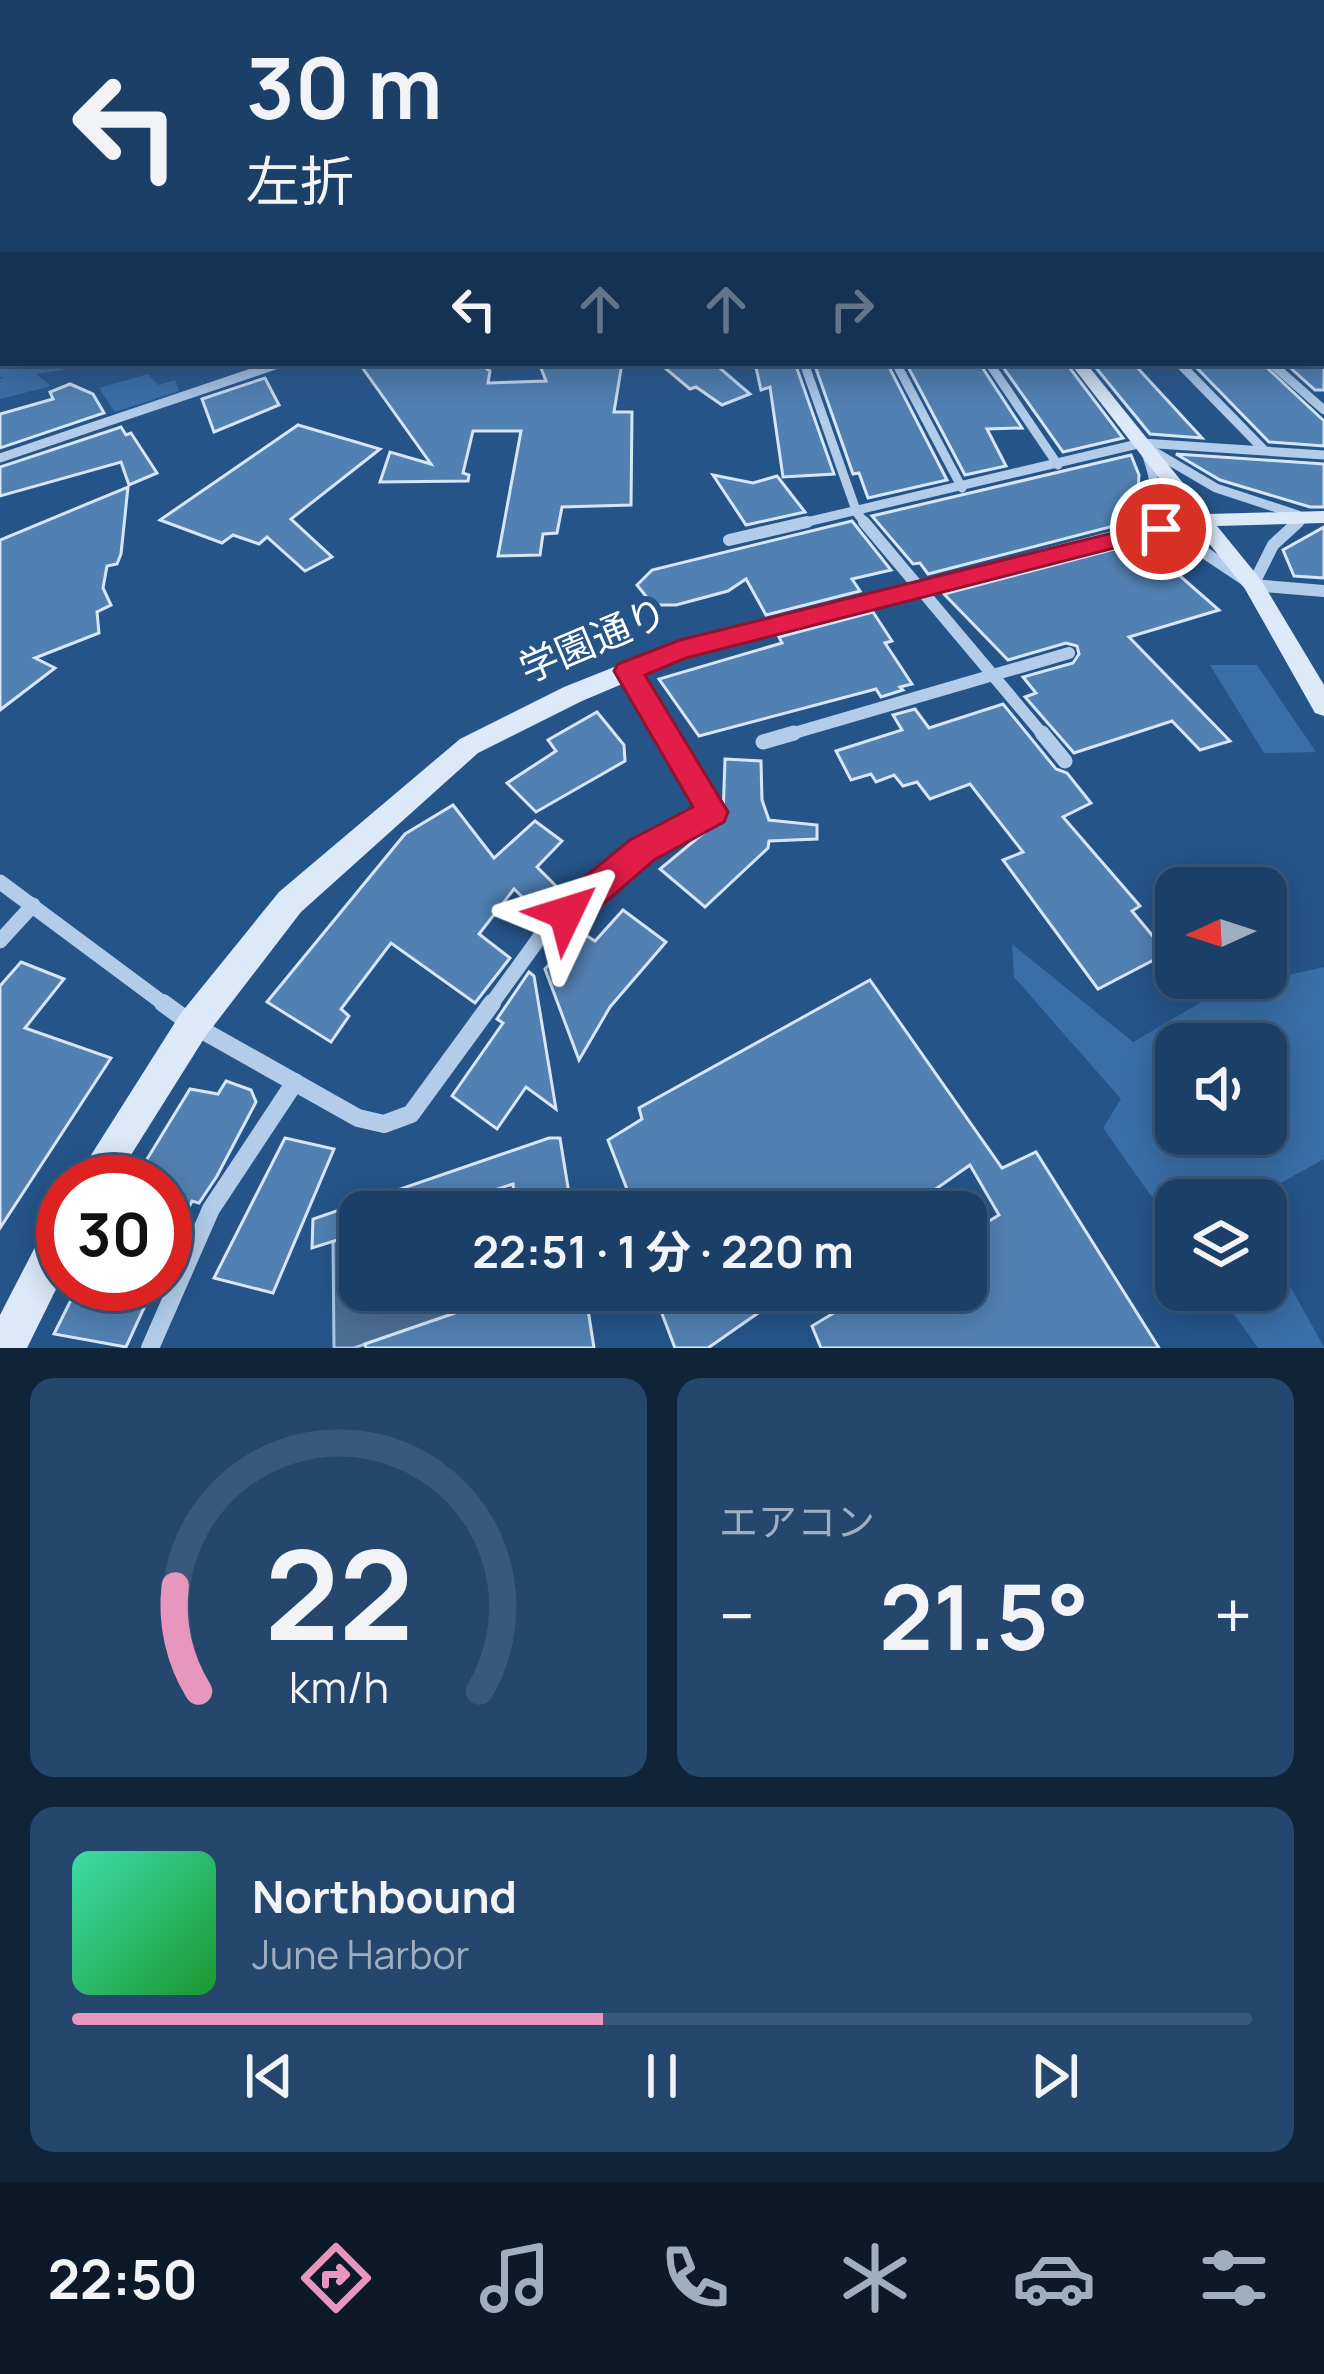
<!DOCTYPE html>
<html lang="ja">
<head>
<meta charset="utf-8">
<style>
  :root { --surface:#1c3f67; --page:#25466d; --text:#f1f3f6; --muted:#a0afc0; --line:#3a587b; --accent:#e797bd }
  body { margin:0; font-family:Manrope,"Noto Sans JP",sans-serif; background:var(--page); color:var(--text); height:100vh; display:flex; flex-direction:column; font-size:45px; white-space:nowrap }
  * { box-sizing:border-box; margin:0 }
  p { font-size:39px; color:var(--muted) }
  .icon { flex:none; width:66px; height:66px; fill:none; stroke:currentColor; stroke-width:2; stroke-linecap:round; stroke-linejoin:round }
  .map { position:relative; height:1348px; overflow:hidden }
  .side { display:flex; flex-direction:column; gap:30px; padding:30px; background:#0f2339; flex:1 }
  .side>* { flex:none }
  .guide { position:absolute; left:0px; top:0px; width:1326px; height:366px; box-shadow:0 6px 30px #0003,0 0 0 3px var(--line); background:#1c3f67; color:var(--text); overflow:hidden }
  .needle { width:78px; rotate:267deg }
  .tools { position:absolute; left:1155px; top:867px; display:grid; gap:24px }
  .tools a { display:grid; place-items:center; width:132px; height:132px; border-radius:24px; background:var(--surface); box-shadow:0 6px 30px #0003,0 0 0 3px var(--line); font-size:60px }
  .speed { position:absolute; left:36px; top:1155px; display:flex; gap:24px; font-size:60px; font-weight:700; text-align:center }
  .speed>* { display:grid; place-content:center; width:156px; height:156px; border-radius:50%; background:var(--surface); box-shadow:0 6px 30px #0003,0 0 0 3px var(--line); line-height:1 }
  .speed .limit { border:18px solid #d22; background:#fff; color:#111 }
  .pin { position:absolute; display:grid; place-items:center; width:102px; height:102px; color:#fff; margin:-51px; border:6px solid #fff; border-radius:50%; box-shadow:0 3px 12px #0007 }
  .me { position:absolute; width:132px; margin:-66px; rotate:49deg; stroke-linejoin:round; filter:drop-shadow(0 0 9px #0008) }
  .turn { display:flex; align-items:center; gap:42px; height:252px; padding:0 48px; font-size:54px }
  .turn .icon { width:156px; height:156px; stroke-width:2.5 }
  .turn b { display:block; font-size:84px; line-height:102px }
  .lanes { display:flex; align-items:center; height:114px; padding:0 48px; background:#0003; justify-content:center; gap:60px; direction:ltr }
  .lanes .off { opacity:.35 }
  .big { font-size:90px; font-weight:700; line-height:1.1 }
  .side .card { flex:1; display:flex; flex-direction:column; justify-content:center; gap:18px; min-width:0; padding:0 42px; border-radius:24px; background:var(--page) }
  .side .dial { align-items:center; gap:0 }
  .dial svg { height:312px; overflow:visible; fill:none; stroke:var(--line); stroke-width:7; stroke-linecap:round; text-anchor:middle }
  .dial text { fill:var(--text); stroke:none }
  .song { display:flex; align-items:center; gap:36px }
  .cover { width:144px; height:144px; border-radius:18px; background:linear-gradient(135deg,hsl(160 70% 55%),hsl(130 70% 35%)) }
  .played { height:12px; border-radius:6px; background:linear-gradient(90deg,var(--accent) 45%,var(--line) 45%) }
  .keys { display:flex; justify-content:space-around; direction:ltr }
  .heat { display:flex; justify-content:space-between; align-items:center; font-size:66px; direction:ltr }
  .side .tiles { flex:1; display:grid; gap:30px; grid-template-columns:1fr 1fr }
  .card:last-child { grid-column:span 2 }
  .trip { position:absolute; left:339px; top:1191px; width:648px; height:120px; border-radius:24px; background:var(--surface); box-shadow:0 6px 30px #0003,0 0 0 3px var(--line); font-weight:700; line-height:120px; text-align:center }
  .menu { display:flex; height:192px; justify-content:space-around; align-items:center; background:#0b1929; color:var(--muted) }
  .menu .icon { width:84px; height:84px }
  .menu .current { color:var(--accent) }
  .menu b { font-size:54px; color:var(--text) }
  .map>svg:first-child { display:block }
</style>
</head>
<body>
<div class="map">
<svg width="1324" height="1348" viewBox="0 0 1324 1348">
  <rect width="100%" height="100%" fill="#255489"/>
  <!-- green -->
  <g fill="#396ea6" fill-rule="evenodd">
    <path d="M0,343L3,363L98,364L36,374L51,386L0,399V379L4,377H0Z"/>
    <path d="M148,374L158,385L175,380L179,391L115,412L99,388Z"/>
    <path d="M1210,665H1257L1316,752L1264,753Z"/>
    <path d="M1012,944L1133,1042L1224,989L1324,967V1159L1250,1200H1176V1231L1103,1128L1121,1099L1014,977ZM1176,1044H1266V1134H1176Z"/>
    <path d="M1266,1243L1324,1347V1348H1258L1217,1290H1266Z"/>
  </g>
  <!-- water -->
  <path fill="#4d6e94" stroke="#a6c8ea" stroke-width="3" d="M360,1233V1290H522L354,1348H334L333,1241Z"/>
  <!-- building -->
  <g fill="#5180b2" stroke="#d6e6f7" stroke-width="3">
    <path d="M359,363H478L490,371L488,383L546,381L539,363H622L614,412H632L631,505L562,507L557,533L543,534L540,555L498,556L521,431H473L463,473L469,475L468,481L380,482L390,452L431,464Z"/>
    <path d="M659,363H714L750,394L722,405L696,387L690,389Z"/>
    <path d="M755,363H795L834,474L783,477L770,387L761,390Z"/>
    <path d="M814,363H887L947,480L868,498L859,473L853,474Z"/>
    <path d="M906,363L980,364L1022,428L987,429L1006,466L965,475Z"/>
    <path d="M1000,363H1066L1123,438L1063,452Z"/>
    <path d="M1092,363H1133L1202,438L1150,434Z"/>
    <path d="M1192,363H1262L1324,421V446L1269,442Z"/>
    <path d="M1285,363H1324V390H1315Z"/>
    <path d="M265,378L279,405L214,432L202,399Z"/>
    <path d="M70,384L93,394L104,413L0,448V414L53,399L50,392Z"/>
    <path d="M298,425L380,449L291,519L332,557L305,571L267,537L259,544L233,535L222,543L160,520Z"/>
    <path d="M121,427L126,435L131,433L157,473L129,485L121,462L0,496V467Z"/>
    <path d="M1176,454L1324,464V507H1310L1220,480Z"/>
    <path d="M1131,455L1139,475L1138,491L1114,526L928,574L920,563L913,564L872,516Z"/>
    <path d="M713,475L753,483L777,476L805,512L746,525Z"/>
    <path d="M128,487L121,554L117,564L107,566L103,588L111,605L97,612L99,633L35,658L55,668L0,710V540Z"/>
    <path d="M852,521L891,570L852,579L860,591L766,615L746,579L728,591L676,605H653L637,585L652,570Z"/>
    <path d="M1324,527V578L1294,576L1283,550Z"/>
    <path d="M1122,547L1151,575L1172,569L1219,610L1129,637L1230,741L1200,750L1172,721L1074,753L1025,697L1036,693L1023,677L1073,663L1079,654L1077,646L1066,643L1008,660L944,594Z"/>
    <path d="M873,612L892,641L885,643L912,684L900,687L903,690L881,697L876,689L699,736L659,679L782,643L779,637Z"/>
    <path d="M1003,704L1056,769L1067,773L1091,803L1063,817L1140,906L1132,911L1167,953L1098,989L1003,860L1023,852L970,784L930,799L917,782L903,786L894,775L876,782L871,774L851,780L836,751L902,730L893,715L915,709L929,728Z"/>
    <path d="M597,712L624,745L625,761L536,812L507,783L556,751L548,740Z"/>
    <path d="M725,759L761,761L762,800L769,820L817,825V839L769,841L768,848L705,907L660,869L723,817Z"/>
    <path d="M453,805L494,858L535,821L562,841L537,867L560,890L538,912L514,889L479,934L510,958L475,1003L391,943L341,1009L349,1016L331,1042L267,1002L405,834Z"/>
    <path d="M623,910L666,942L610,1007L579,1060L545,969L579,931L595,941Z"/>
    <path d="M21,962L64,979L25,1028L111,1058L0,1228V986Z"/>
    <path d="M529,972L534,976L556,1109L526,1087L497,1129L452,1096L503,1023L497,1019Z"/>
    <path d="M870,980L1002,1168L1036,1152L1159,1348H821L812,1326L872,1290H966V1235L999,1215L970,1165L903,1212H607L630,1197L608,1140L642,1119L639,1108Z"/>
    <path d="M226,1081L251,1090L256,1102L217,1176L199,1203L192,1201L165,1261V1182H133L190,1089L218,1094Z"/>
    <path d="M285,1138L334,1149L273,1293L214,1278Z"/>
    <path d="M549,1138H560L572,1212H516L513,1184L426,1212H360V1233L312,1248L313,1219Z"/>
    <path d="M79,1284H155L126,1347L54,1334Z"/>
    <path d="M522,1290H585L594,1348H366L365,1344Z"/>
    <path d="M653,1290H791L708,1348H675Z"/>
  </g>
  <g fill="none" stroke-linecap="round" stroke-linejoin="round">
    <!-- street-far3 -->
    <g stroke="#b2cce9" stroke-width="9">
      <path d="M804,363L857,513L867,525"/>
      <path d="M896,363L962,488"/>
      <path d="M989,363L1058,465"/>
      <path d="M1179,363L1264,450"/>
      <path d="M1271,363L1324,410"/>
      <path d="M1153,451L1216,488L1298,515"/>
      <path d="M0,458L281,363"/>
      <path d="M794,525L1142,443L1324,455"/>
      <path d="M1134,525C1161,504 1157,485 1147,456"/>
      <path d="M1294,525L1306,517"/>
    </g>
    <!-- street-far2 -->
    <g stroke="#b2cce9" stroke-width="12">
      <path d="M864,522L1044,736"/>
      <path d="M1119,535L1138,522"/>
      <path d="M1130,538L1202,551L1253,585L1324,591"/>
      <path d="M729,540L807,522"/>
      <path d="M1253,585L1273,545L1298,522"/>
      <path d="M628,671L667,736"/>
      <path d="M784,736L1069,653"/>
    </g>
    <!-- street-far1 -->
    <g stroke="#b2cce9" stroke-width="15">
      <path d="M1042,733L1065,761"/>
      <path d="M763,742L794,733"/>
      <path d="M0,882L167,1006"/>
      <path d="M0,941L33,905"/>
      <path d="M490,1006L540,937L642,850L712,812L665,733"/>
    </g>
    <!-- street -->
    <g stroke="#b2cce9" stroke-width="18">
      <path d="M163,1003L193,1025L358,1118L384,1124L411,1114L492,1003"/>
      <path d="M150,1348L211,1209L295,1082"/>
    </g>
    <!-- secondary -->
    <g fill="#dce9f8" fill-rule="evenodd">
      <path d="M3,244V252L0,253V245Z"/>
      <path d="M1070,363H1086L1208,514L1324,511V523L1217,526L1261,580L1324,685V716L1315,713L1245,589L1197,528L1116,544L686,657L582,701L478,753L301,912L205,1037L114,1182H74L181,1013L279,892L460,739L564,687L672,644L1116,530L1189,517Z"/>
      <path d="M63,1215V1275L27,1348H0V1315L49,1220Z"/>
    </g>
  </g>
  <!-- sky -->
  <linearGradient id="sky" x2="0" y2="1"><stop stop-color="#142e4b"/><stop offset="0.55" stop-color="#406797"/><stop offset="1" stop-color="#406797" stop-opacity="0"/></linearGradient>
  <rect width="1324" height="417" fill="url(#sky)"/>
  <!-- route -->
  <path fill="#e11d48" stroke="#92132f" stroke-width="3" d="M1161,521L1173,529L1169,534L686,658L645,675L728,812L724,822L654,860L579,925L566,930L554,925L549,913L554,902L630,840L693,807L614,671L618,664L680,640Z"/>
  <g text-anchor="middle" stroke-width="12" stroke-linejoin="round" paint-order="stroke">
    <!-- street labels -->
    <g font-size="39" fill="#fff" stroke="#255489">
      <text transform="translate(593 640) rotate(-23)" y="14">学園通り</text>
    </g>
  </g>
</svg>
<div class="tools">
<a><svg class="needle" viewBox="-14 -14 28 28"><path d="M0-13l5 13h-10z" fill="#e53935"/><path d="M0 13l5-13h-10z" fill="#a0afc0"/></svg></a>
<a><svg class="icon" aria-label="sound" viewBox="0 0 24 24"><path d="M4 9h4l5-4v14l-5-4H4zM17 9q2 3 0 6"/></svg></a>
<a><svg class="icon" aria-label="layers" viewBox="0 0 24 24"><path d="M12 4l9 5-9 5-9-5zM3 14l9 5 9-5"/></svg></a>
</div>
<div class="speed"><div class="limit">30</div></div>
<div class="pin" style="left:1161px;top:529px;background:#d93025"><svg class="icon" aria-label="arrive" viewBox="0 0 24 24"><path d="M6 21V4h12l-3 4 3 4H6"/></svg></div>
<svg class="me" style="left:566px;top:913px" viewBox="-20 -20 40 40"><path d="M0-17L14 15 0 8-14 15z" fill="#e11d48" stroke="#fff" stroke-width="4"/></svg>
<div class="trip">22:51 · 1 分 · 220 m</div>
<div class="guide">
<div class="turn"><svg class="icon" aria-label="left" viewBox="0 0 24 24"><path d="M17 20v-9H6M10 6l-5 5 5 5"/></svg><div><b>30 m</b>左折</div></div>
<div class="lanes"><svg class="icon" aria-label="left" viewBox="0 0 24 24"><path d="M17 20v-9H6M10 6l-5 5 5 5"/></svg><svg class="icon off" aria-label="ahead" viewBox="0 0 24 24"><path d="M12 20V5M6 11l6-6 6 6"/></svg><svg class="icon off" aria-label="ahead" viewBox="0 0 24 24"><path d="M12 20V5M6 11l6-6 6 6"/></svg><svg class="icon off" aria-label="right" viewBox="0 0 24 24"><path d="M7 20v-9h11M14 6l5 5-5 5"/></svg></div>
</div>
</div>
<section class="side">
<div class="tiles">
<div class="card dial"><svg viewBox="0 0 100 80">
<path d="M14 69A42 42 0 1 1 86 69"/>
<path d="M14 69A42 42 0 0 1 8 42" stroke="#e797bd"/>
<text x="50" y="56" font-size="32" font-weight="700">22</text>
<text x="50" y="72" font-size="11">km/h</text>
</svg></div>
<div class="card"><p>エアコン</p>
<div class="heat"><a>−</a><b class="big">21.5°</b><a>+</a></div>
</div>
<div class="card">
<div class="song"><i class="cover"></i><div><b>Northbound</b><p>June Harbor</p></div></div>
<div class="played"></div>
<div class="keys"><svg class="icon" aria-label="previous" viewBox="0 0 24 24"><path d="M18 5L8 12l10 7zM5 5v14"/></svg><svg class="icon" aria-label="pause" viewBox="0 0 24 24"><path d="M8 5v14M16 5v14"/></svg><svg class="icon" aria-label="next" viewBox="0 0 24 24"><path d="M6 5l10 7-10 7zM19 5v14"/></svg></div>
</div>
</div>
</section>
<nav class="menu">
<b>22:50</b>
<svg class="icon current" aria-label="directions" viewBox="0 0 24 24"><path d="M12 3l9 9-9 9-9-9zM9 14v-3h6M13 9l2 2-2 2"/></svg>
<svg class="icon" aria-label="music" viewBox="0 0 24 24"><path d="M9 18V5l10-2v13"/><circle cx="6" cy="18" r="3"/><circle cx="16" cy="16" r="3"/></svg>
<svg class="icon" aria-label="phone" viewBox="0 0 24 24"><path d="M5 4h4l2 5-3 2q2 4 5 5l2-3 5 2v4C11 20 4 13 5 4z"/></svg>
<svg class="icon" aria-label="climate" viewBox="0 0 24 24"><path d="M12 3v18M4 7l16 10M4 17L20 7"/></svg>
<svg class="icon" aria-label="car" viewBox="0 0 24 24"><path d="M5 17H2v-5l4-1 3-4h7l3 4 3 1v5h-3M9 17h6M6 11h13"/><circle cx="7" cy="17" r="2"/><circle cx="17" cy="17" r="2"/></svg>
<svg class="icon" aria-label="filters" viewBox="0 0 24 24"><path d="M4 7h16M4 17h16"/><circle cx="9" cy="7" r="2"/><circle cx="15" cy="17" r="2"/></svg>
</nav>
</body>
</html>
